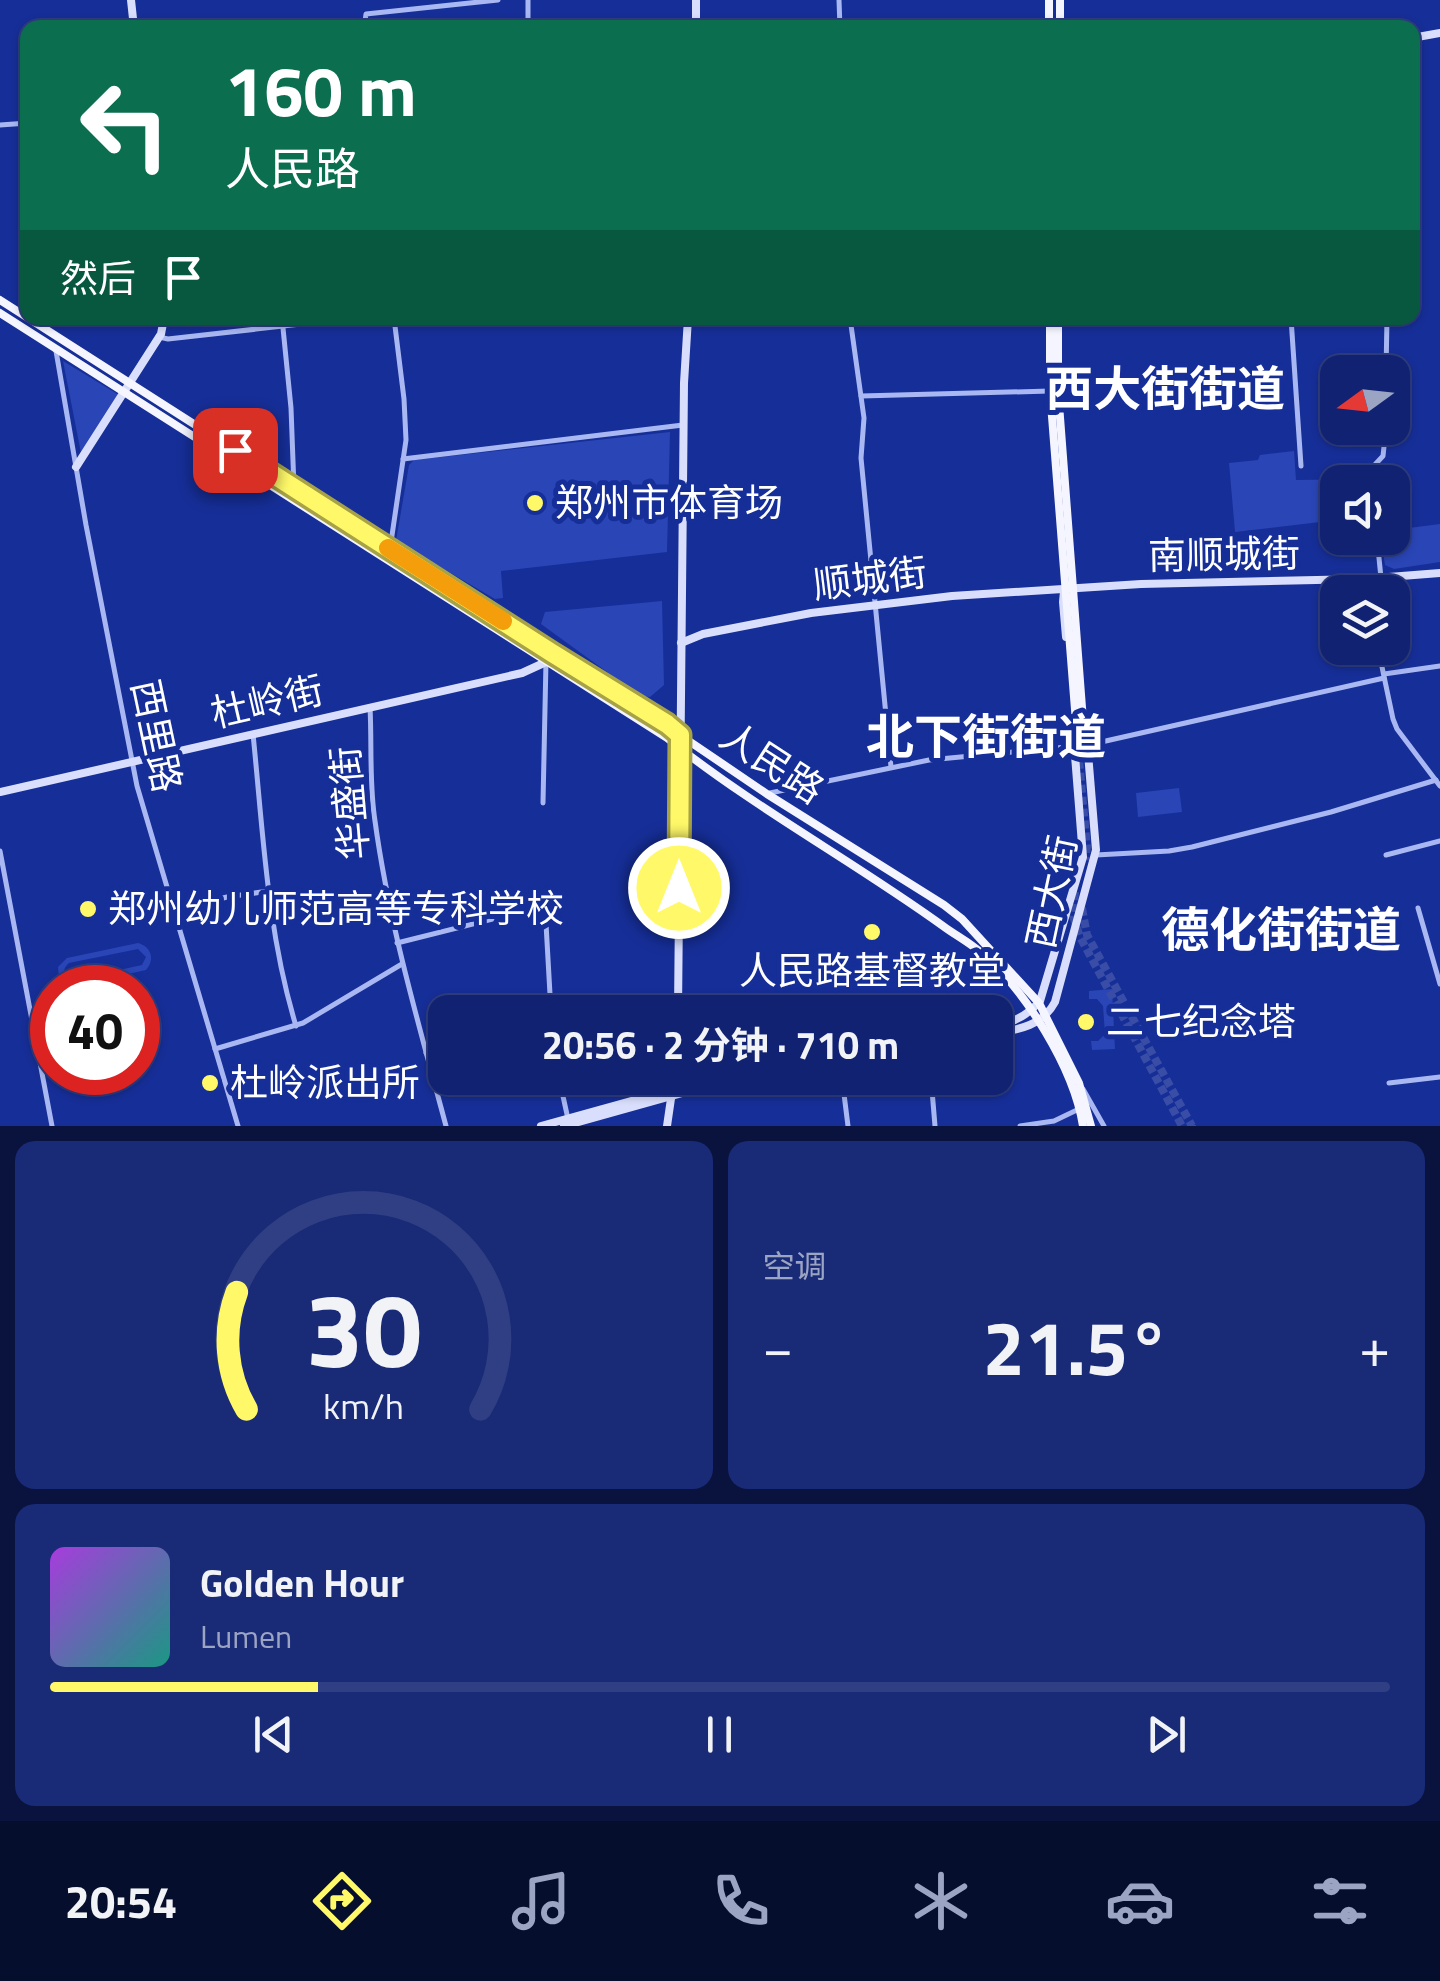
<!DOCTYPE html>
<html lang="zh">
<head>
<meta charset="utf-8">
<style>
  :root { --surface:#102271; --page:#192a76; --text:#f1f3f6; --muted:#9ca4c3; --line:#303f84; --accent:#fff96a }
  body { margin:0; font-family:"Titillium Web","Noto Sans SC",sans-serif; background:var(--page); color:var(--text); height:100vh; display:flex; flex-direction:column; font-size:38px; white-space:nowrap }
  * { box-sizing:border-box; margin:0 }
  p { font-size:32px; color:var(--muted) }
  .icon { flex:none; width:55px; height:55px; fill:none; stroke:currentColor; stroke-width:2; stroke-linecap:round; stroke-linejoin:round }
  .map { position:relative; height:1126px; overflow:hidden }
  .details { display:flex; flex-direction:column; gap:15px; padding:15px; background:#09133e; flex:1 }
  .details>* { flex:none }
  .hud { position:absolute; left:20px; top:20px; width:1400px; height:305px; border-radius:20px; box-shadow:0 2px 8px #0004,0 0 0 2px var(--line); background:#0b6e4f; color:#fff; overflow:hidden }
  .needle { width:65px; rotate:255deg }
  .controls { position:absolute; left:1320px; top:355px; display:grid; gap:20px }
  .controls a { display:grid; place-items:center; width:90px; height:90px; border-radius:20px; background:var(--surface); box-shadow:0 2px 8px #0004,0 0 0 2px var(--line); font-size:50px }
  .speed { position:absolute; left:30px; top:965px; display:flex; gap:20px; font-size:50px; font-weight:700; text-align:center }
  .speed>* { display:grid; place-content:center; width:130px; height:130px; border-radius:50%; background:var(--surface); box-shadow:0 2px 8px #0004,0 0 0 2px var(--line); line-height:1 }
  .speed .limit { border:15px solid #d22; background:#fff; color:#111 }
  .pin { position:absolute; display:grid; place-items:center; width:85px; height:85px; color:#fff; margin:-42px; border-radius:20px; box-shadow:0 5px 15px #0006 }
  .me { position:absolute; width:110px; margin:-55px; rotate:0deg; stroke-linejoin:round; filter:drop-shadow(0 0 8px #0008) }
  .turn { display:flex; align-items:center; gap:35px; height:210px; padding:0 40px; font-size:45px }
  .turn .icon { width:130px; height:130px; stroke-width:2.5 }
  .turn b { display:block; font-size:70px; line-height:85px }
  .then { display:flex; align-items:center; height:95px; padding:0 40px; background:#0003; gap:20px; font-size:38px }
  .big { font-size:75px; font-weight:700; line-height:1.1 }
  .details .widget { flex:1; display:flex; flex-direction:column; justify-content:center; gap:15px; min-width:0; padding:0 35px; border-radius:20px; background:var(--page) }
  .details .dial { align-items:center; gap:0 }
  .dial svg { height:260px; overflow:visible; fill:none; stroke:var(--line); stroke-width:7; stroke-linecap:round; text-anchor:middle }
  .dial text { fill:var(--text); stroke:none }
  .song { display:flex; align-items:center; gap:30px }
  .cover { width:120px; height:120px; border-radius:15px; background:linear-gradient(135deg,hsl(280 70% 55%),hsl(170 70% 35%)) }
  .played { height:10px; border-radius:5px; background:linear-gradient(90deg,var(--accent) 20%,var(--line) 20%) }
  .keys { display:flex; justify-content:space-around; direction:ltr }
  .heat { display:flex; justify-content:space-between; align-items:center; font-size:55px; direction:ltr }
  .details .tiles { flex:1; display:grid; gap:15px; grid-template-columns:1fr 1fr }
  .widget:last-child { grid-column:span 2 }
  .trip { position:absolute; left:428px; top:995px; width:585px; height:100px; border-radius:20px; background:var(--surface); box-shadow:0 2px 8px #0004,0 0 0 2px var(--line); font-weight:700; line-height:100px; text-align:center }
  .tab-bar { display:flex; height:160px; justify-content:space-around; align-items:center; background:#060e2d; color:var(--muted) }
  .tab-bar .icon { width:70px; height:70px }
  .tab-bar .selected { color:var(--accent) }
  .tab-bar b { font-size:45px; color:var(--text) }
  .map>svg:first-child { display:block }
</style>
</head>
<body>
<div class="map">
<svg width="1440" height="1126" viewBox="0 0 1440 1126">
  <rect width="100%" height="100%" fill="#162e97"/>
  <!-- green -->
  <g fill="#2a45b6" fill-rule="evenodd">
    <path d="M63,361L119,395L81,453Z"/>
    <path d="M670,432L667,552L501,571L503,598L495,599L396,541L409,465L414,460Z"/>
    <path d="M1294,451L1296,480L1366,479V482H1338L1337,520L1235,532L1229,463L1258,460L1260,455Z"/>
    <path d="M1440,524V562L1394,569L1385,565L1381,538H1392L1393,530Z"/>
    <path d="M662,601L664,685L650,697L640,696L541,624L545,612Z"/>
    <path d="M1179,788L1182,812L1138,817L1136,793Z"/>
    <path d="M138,943C152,947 155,960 146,970L74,986L65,984L59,979L58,967L67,958ZM138,949L146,957L142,965L73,980C63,978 61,970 69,963Z"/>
    <path d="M1112,989L1115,1049L1092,1050L1091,1041H1098L1105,1034L1103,1006L1097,999H1089V991Z"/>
  </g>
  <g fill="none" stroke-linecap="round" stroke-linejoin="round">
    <!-- secondary-tunnel -->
    <path stroke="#394da7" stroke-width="8" stroke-dasharray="8 4" stroke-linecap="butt" d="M1192,1125V1126"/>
    <!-- primary-tunnel -->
    <g stroke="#394da7" stroke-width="8" stroke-dasharray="8 4" stroke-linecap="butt">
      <path d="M1078,749L1087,847L1085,860"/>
      <path d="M1075,892L1073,916L1080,937L1182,1126"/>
      <path d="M1082,908L1087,935L1192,1126"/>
    </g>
    <!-- street -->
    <g stroke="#a9b8f2" stroke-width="5">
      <path d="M528,0V28"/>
      <path d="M839,0L840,28"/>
      <path d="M364,28L366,14L498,0"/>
      <path d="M0,125L28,123"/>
      <path d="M282,318L291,408L294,488"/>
      <path d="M850,318L864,418L861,458L891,767"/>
      <path d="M1291,318L1301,466"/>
      <path d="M159,337L168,339L355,318"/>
      <path d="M56,351L86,525L137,786L238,1126"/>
      <path d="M1386,372L1387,318"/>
      <path d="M861,396L1050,391"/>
      <path d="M403,459L683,425"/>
      <path d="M1371,482L1370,470L1383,456L1386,428"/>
      <path d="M1377,538L1381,578"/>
      <path d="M390,549L406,440L404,399L394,318"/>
      <path d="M1363,579L1366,592"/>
      <path d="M1378,648L1393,719L1397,729L1440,786"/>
      <path d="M1384,674L1440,666"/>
      <path d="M370,707C372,745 369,783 375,821C389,924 419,1025 446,1126"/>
      <path d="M253,734C263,831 267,931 296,1026"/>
      <path d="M770,793L929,760L1088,745L1384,678"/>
      <path d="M543,803L546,661"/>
      <path d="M0,851L52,1126"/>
      <path d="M1096,855L1169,851L1192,847L1331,812L1436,780"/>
      <path d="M1386,855L1440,841"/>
      <path d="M1418,908L1440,984"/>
      <path d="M174,911L227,897L269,891"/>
      <path d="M397,943L545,906L551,1012"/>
      <path d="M215,1049L303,1023L402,964"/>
      <path d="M426,1053L445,1048"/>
      <path d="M559,1078L568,1119"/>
      <path d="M842,1078L848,1126"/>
      <path d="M931,1078L935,1126"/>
      <path d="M1389,1083L1440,1077"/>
      <path d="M1083,1089L1104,1126"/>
      <path d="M1020,1126L1054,1121L1079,1109"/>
    </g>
    <!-- secondary -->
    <g stroke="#d8defc" stroke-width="8">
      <path d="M131,0L134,28"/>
      <path d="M696,0V28"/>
      <path d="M1412,38L1440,33"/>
      <path d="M76,467L161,334L164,318"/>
      <path d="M1064,591L1063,602L1066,637"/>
      <path d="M681,643L703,634L811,613L952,596L1141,584L1363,579L1440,573"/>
      <path d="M0,792L522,673L546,662"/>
      <path d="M678,1012L684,383L688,318"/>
      <path d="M995,1025C1014,1023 1028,1015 1040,1001L1083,857L1073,730"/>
      <path d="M995,1033C1019,1030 1043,1025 1055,1002L1096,850L1086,729"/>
      <path d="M541,1126L714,1078"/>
      <path d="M564,1126L736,1078"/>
      <path d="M667,1126L674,1078"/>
    </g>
    <!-- primary -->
    <g stroke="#f4f5ff" stroke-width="8">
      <path d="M1049,28V0"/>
      <path d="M1060,28V0"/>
      <path d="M0,300L552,653L667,724L680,735L767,794L944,905L962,919L1039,1003L1079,1083L1091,1126"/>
      <path d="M0,313L667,738C753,807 853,861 943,926C955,935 969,942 980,952C1025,989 1074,1068 1083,1126"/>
      <path d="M1050,318V391L1077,735"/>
      <path d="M1058,318V391L1084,734"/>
    </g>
  </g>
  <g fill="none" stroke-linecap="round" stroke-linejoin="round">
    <defs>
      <path id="route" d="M235,450L552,653L667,724L680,735L679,888"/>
    </defs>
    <!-- route casing -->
    <use href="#route" stroke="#a6a245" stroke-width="25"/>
    <!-- route -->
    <use href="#route" stroke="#fff96a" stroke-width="18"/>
    <!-- slow -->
    <path stroke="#f59e0b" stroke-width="18" d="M388,548L503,621"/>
  </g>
  <!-- markers -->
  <g fill="#fff96a" stroke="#162e97" stroke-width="4">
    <circle cx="535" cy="503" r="10"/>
    <circle cx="88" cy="909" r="10"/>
    <circle cx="872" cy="932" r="10"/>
    <circle cx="1086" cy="1022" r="10"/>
    <circle cx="210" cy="1083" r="10"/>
  </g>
  <g text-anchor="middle" stroke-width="10" stroke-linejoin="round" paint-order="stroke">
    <!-- poi labels -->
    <g font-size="38" fill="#fff" stroke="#162e97" text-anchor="start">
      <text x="555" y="516">郑州市体育场</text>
      <text x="108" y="922">郑州幼儿师范高等专科学校</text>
      <text x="872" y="984" text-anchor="middle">人民路基督教堂</text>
      <text x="1106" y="1035">二七纪念塔</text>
      <text x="230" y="1096">杜岭派出所</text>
    </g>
    <!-- street labels -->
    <g font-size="38" fill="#fff" stroke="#162e97">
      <text transform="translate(1224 555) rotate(-1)" y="13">南顺城街</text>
      <text transform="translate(870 579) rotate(-7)" y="13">顺城街</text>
      <text transform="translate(267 702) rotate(-13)" y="13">杜岭街</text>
      <text transform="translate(156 736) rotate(78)" y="13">西里路</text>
      <text transform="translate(772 763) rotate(33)" y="13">人民路</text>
      <text transform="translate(350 803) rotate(-95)" y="13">华盛街</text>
      <text transform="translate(1052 892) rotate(-78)" y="13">西大街</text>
    </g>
    <!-- district labels -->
    <g font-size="48" font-weight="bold" fill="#fff" stroke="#162e97">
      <text x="1165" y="406">西大街街道</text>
      <text x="986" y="754">北下街街道</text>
      <text x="1281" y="947">德化街街道</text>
    </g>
  </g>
</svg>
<div class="controls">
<a><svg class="needle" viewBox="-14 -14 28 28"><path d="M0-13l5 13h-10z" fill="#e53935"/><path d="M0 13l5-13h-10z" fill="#9ca4c3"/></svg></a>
<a><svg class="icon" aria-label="sound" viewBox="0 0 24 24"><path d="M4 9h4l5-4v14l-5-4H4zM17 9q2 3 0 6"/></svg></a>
<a><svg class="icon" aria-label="layers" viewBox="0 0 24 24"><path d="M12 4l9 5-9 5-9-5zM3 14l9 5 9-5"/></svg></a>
</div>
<div class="speed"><div class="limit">40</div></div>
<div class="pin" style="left:235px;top:450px;background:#d93025"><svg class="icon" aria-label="arrive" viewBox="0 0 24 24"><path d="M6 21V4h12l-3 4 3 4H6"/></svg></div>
<svg class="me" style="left:679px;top:888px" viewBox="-20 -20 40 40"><circle r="17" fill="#fff96a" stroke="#fff" stroke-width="3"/><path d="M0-11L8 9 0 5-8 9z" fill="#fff"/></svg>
<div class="trip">20:56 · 2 分钟 · 710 m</div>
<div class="hud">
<div class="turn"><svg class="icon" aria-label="left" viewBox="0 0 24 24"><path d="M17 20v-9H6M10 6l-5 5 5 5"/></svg><div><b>160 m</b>人民路</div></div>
<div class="then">然后<svg class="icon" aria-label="arrive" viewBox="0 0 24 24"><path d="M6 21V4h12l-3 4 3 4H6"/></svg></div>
</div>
</div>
<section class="details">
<div class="tiles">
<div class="widget dial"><svg viewBox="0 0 100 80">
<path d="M14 69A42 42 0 1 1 86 69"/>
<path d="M14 69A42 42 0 0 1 11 33" stroke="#fff96a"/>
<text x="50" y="56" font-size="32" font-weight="700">30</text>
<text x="50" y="72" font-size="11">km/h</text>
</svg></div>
<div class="widget"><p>空调</p>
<div class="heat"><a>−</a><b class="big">21.5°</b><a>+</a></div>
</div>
<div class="widget">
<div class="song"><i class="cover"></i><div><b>Golden Hour</b><p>Lumen</p></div></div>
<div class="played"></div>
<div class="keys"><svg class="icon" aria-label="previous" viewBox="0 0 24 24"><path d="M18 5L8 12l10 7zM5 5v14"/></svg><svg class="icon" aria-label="pause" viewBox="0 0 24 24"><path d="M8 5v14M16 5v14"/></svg><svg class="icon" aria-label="next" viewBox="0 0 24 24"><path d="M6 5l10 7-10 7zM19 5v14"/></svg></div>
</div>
</div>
</section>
<nav class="tab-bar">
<b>20:54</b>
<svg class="icon selected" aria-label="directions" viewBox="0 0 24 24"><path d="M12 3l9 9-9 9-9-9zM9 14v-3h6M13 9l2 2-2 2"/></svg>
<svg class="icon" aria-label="music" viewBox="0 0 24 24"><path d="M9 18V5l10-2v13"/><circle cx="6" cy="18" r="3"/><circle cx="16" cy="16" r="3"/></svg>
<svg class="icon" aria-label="phone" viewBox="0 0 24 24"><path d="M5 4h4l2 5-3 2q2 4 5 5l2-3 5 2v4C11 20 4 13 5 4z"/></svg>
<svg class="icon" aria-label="climate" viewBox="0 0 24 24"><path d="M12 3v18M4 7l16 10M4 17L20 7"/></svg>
<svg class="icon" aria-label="car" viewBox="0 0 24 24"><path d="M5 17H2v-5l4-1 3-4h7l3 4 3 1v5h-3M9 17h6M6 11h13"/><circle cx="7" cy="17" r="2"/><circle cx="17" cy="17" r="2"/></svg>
<svg class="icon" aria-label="filters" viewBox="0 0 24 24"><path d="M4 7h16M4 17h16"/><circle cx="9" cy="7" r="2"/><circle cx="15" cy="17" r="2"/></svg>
</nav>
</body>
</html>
